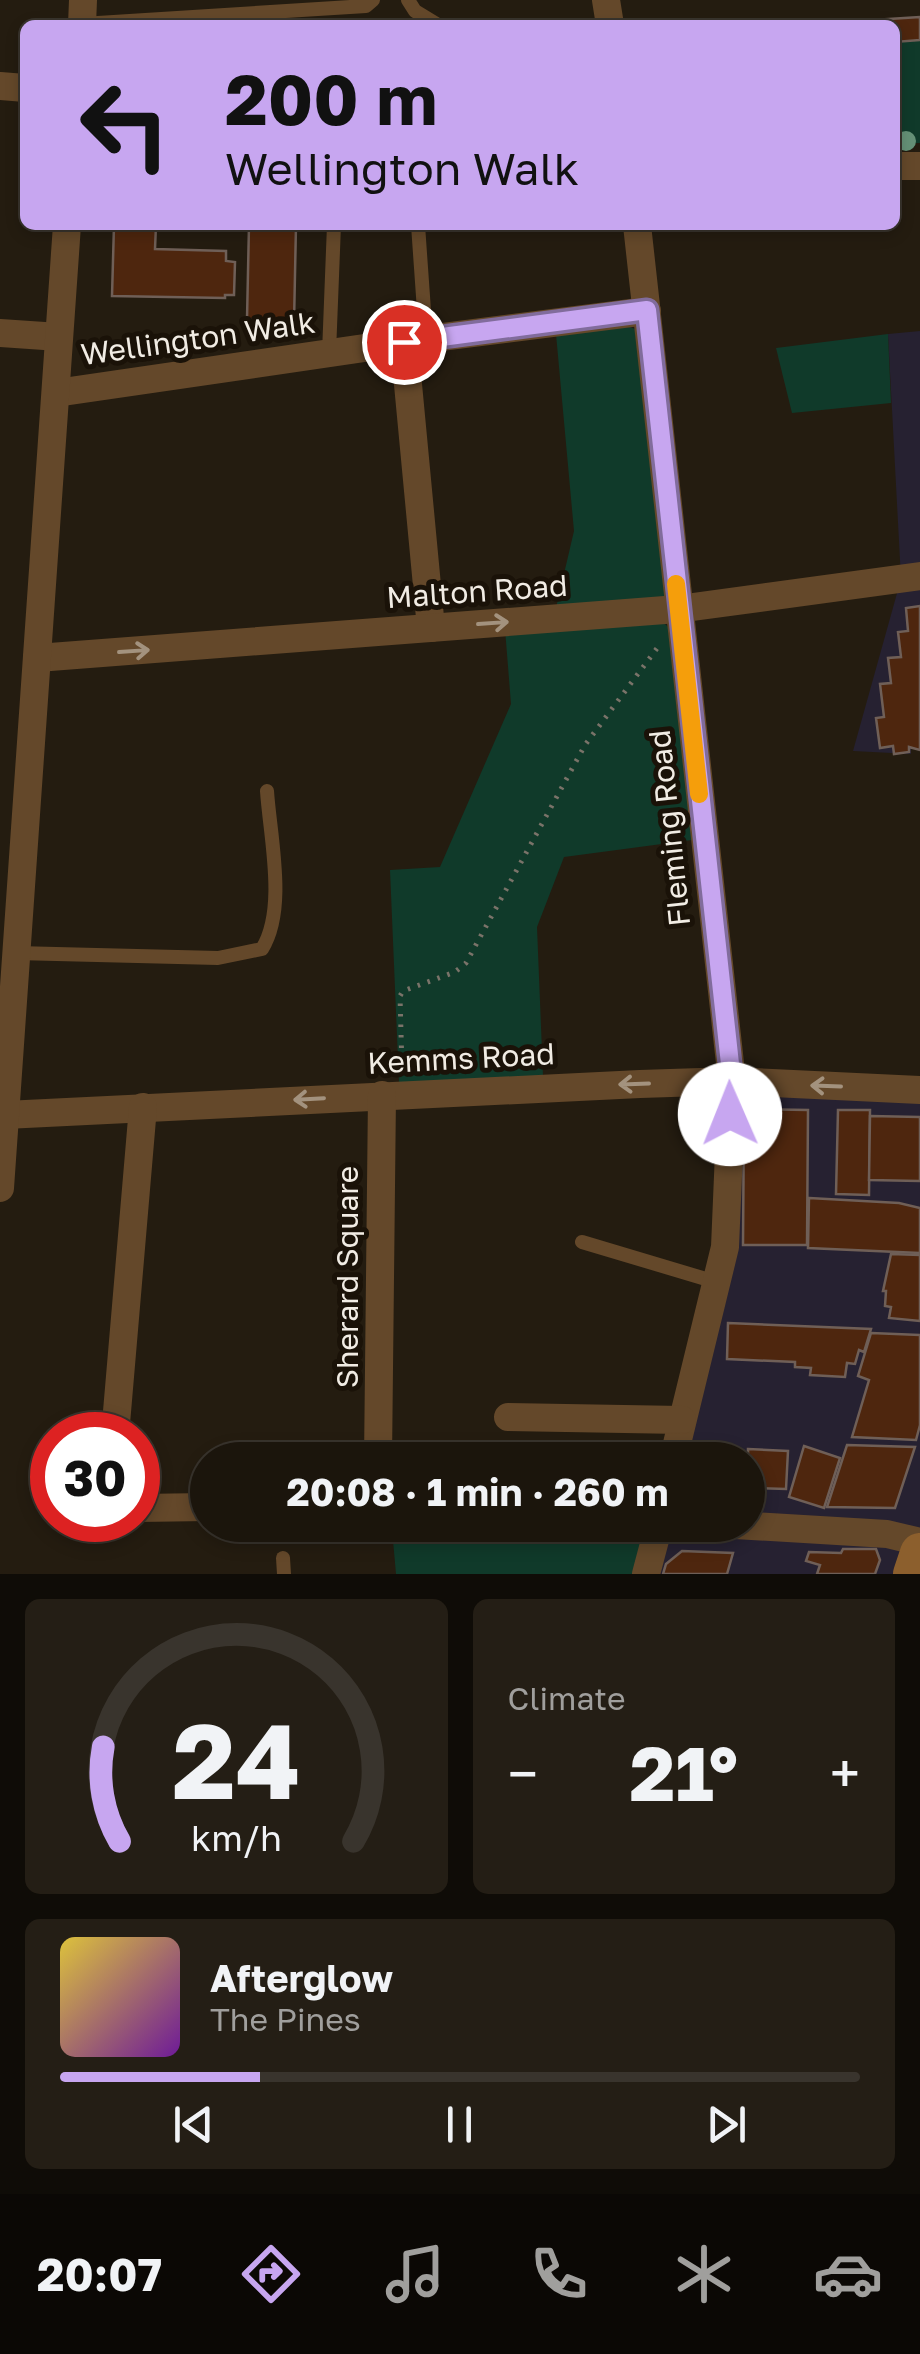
<!DOCTYPE html>
<html lang="en">
<head>
<meta charset="utf-8">
<style>
  :root { --surface:#1b150c; --page:#241e15; --text:#f1f3f6; --muted:#a09f9d; --line:#39342d; --accent:#c7a6f0 }
  body { margin:0; font-family:"Golos Text",sans-serif; background:var(--page); color:var(--text); height:100vh; display:flex; flex-direction:column; font-size:38px; white-space:nowrap }
  * { box-sizing:border-box; margin:0 }
  p { font-size:32px; color:var(--muted) }
  .icon { flex:none; width:55px; height:55px; fill:none; stroke:currentColor; stroke-width:2; stroke-linecap:round; stroke-linejoin:round }
  .map { position:relative; height:1574px; overflow:hidden }
  .drawer { display:flex; flex-direction:column; gap:25px; padding:25px; background:#0f0c07; flex:1 }
  .drawer>* { flex:none }
  .guide { position:absolute; left:20px; top:20px; width:880px; height:210px; border-radius:15px; box-shadow:0 5px 15px #0003,0 0 0 2px var(--line); background:#c7a6f0; color:#111; overflow:hidden }
  .speed { position:absolute; left:30px; top:1412px; display:flex; gap:20px; font-size:50px; font-weight:700; text-align:center }
  .speed>* { display:grid; place-content:center; width:130px; height:130px; border-radius:50%; background:var(--surface); box-shadow:0 5px 15px #0003,0 0 0 2px var(--line); line-height:1 }
  .speed .limit { border:15px solid #d22; background:#fff; color:#111 }
  .pin { position:absolute; display:grid; place-items:center; width:85px; height:85px; color:#fff; margin:-42px; border:5px solid #fff; border-radius:50%; box-shadow:0 2px 10px #0007 }
  .me { position:absolute; width:110px; margin:-55px; rotate:359deg; stroke-linejoin:round; filter:drop-shadow(0 0 8px #0008) }
  .turn { display:flex; align-items:center; gap:35px; height:210px; padding:0 40px; font-size:45px }
  .turn .icon { width:130px; height:130px; stroke-width:2.5 }
  .turn b { display:block; font-size:70px; line-height:85px }
  .big { font-size:75px; font-weight:700; line-height:1.1 }
  .drawer .widget { flex:1; display:flex; flex-direction:column; justify-content:center; gap:15px; min-width:0; padding:0 35px; border-radius:15px; background:var(--page) }
  .drawer .dial { align-items:center; gap:0 }
  .dial svg { height:260px; overflow:visible; fill:none; stroke:var(--line); stroke-width:7; stroke-linecap:round; text-anchor:middle }
  .dial text { fill:var(--text); stroke:none }
  .song { display:flex; align-items:center; gap:30px }
  .cover { width:120px; height:120px; border-radius:15px; background:linear-gradient(135deg,hsl(50 70% 55%),hsl(280 70% 35%)) }
  .played { height:10px; border-radius:5px; background:linear-gradient(90deg,var(--accent) 25%,var(--line) 25%) }
  .keys { display:flex; justify-content:space-around; direction:ltr }
  .heat { display:flex; justify-content:space-between; align-items:center; font-size:55px; direction:ltr }
  .drawer .tiles { flex:1; display:grid; gap:25px; grid-template-columns:1fr 1fr }
  .widget:last-child { grid-column:span 2 }
  .trip { position:absolute; left:190px; top:1442px; width:575px; height:100px; border-radius:50px; background:var(--surface); box-shadow:0 5px 15px #0003,0 0 0 2px var(--line); font-weight:700; line-height:100px; text-align:center }
  .dock { display:flex; height:160px; justify-content:space-around; align-items:center; background:#0b0805; color:var(--muted) }
  .dock .icon { width:70px; height:70px }
  .dock .current { color:var(--accent) }
  .dock b { font-size:45px; color:var(--text) }
  .map>svg:first-child { display:block }
</style>
</head>
<body>
<div class="map">
<svg width="920" height="1574" viewBox="0 0 920 1574">
  <rect width="100%" height="100%" fill="#241c10"/>
  <!-- commercial -->
  <g fill="#262131">
    <path d="M920,331V751L911,748V754L853,751L901,579L888,334Z"/>
    <path d="M732,1081L920,1090V1574H646L659,1525H748V1460H673L725,1247Z"/>
  </g>
  <!-- green -->
  <g fill="#103a2a">
    <path d="M920,40V143L895,144V42Z"/>
    <path d="M630,327L635,329L665,592L664,597L556,608L574,531L556,334Z"/>
    <path d="M888,334L891,403L792,413L776,348Z"/>
    <path d="M664,623L668,627L692,840L564,857L537,927L543,1076L399,1083L390,870L440,867L511,704L505,629Z"/>
    <path d="M318,1525H645L634,1574H396L392,1529L317,1533Z"/>
  </g>
  <!-- building -->
  <g fill="#4e260e" stroke="#6f5f57" stroke-width="2.5">
    <path d="M920,17V40L895,42V25H858V21Z"/>
    <path d="M114,225H156L155,249L226,251V261L235,262L234,295H225V298L112,296Z"/>
    <path d="M249,225H296L294,323L247,319Z"/>
    <path d="M920,606V750L909,747V752L894,754L893,746L880,748L876,718L884,717L880,684L891,683L888,658L901,657L898,632L908,631L906,608Z"/>
    <path d="M744,1109L808,1110L807,1245H743Z"/>
    <path d="M838,1110H870L869,1195L836,1194Z"/>
    <path d="M870,1116L920,1117V1181L869,1180Z"/>
    <path d="M809,1198L899,1203L920,1208V1253L808,1248Z"/>
    <path d="M891,1254L920,1255V1321L889,1318L891,1307L885,1306L886,1291H883Z"/>
    <path d="M728,1323L871,1329L864,1352L859,1350L855,1364L847,1363L845,1377L810,1375L811,1368L795,1367V1362L727,1359Z"/>
    <path d="M871,1333L920,1335V1425L916,1440L852,1437L869,1380L858,1376Z"/>
    <path d="M847,1445L915,1447L895,1508L827,1507Z"/>
    <path d="M804,1446L840,1458L824,1508L789,1497Z"/>
    <path d="M748,1449L788,1451L786,1489L748,1488Z"/>
    <path d="M843,1549H876L880,1560L875,1574H817L820,1565L806,1561L809,1552L841,1553Z"/>
    <path d="M682,1551L733,1553L727,1574H663L666,1564Z"/>
  </g>
  <g fill="none" stroke-linecap="round" stroke-linejoin="round">
    <!-- path -->
    <path stroke="#7a7369" stroke-width="5" stroke-dasharray="2.5 8" stroke-linecap="butt" d="M402,1069L400,996L403,991L455,972L466,963L585,745L658,647"/>
    <!-- lane -->
    <g stroke="#64482a" stroke-width="14">
      <path d="M408,0L415,11L438,25"/>
      <path d="M82,24L366,6L373,0"/>
      <path d="M418,225L426,339"/>
      <path d="M329,353L334,225"/>
      <path d="M16,953L218,958L262,949C287,909 270,837 267,791"/>
      <path d="M582,1242L716,1282"/>
      <path d="M283,1558L284,1574"/>
    </g>
    <!-- street -->
    <g stroke="#64482a" stroke-width="28">
      <path d="M606,0L610,25"/>
      <path d="M82,25L83,0"/>
      <path d="M0,86L25,88"/>
      <path d="M895,166H920"/>
      <path d="M637,225L732,1081L725,1247L673,1460"/>
      <path d="M0,333L59,337"/>
      <path d="M404,342L431,628"/>
      <path d="M56,393L426,339L647,311"/>
      <path d="M37,658L678,609L920,576"/>
      <path d="M5,1115L640,1084L732,1081L920,1090"/>
      <path d="M0,1188L67,225"/>
      <path d="M508,1417L682,1420"/>
      <path d="M115,1435L143,1107"/>
      <path d="M378,1460L382,1095"/>
      <path d="M138,1508L208,1507"/>
      <path d="M735,1525L887,1534L920,1542"/>
      <path d="M646,1574L659,1525"/>
    </g>
    <!-- secondary -->
    <path stroke="#8c5f2d" stroke-width="40" d="M913,1574L920,1553"/>
  </g>
  <!-- trees -->
  <circle fill="#659177" cx="906" cy="141" r="10"/>
  <!-- one-way arrows -->
  <defs><path id="oneway-shaft" d="M-6 0H5M1.5-3L5.5 0L1.5 3" fill="none" stroke-width="1.6" stroke-linecap="round" stroke-linejoin="round" transform="scale(2.5)"/></defs>
  <g stroke="#a3927e">
    <use href="#oneway-shaft" transform="translate(493 623) rotate(-4)"/>
    <use href="#oneway-shaft" transform="translate(134 651) rotate(-4)"/>
    <use href="#oneway-shaft" transform="translate(634 1084) rotate(178)"/>
    <use href="#oneway-shaft" transform="translate(826 1086) rotate(-178)"/>
    <use href="#oneway-shaft" transform="translate(309 1099) rotate(177)"/>
  </g>
  <g fill="none" stroke-linecap="round" stroke-linejoin="round">
    <defs>
      <path id="route" d="M404,342L647,310L732,1082L730,1114"/>
    </defs>
    <!-- route casing -->
    <use href="#route" stroke="#816c9c" stroke-width="25"/>
    <!-- route -->
    <use href="#route" stroke="#c7a6f0" stroke-width="18"/>
    <!-- slow -->
    <path stroke="#f59e0b" stroke-width="18" d="M676,584L699,794"/>
  </g>
  <g text-anchor="middle" stroke-width="10" stroke-linejoin="round" paint-order="stroke">
    <!-- street labels -->
    <g font-size="30" fill="#f1ece4" stroke="#1a1208">
      <text transform="translate(198 339) rotate(-8)" y="10">Wellington Walk</text>
      <text transform="translate(477 592) rotate(-4)" y="10">Malton Road</text>
      <text transform="translate(670 828) rotate(-96)" y="10">Fleming Road</text>
      <text transform="translate(461 1059) rotate(-3)" y="10">Kemms Road</text>
      <text transform="translate(348 1277) rotate(-90)" y="10">Sherard Square</text>
    </g>
  </g>
</svg>
<div class="speed"><div class="limit">30</div></div>
<div class="pin" style="left:404px;top:342px;background:#d93025"><svg class="icon" aria-label="arrive" viewBox="0 0 24 24"><path d="M6 21V4h12l-3 4 3 4H6"/></svg></div>
<svg class="me" style="left:730px;top:1114px" viewBox="-20 -20 40 40"><circle r="19" fill="#fff"/><path d="M0-13L10 11 0 6-10 11z" fill="#c7a6f0"/></svg>
<div class="trip">20:08 · 1 min · 260 m</div>
<div class="guide">
<div class="turn"><svg class="icon" aria-label="left" viewBox="0 0 24 24"><path d="M17 20v-9H6M10 6l-5 5 5 5"/></svg><div><b>200 m</b>Wellington Walk</div></div>
</div>
</div>
<section class="drawer">
<div class="tiles">
<div class="widget dial"><svg viewBox="0 0 100 80">
<path d="M14 69A42 42 0 1 1 86 69"/>
<path d="M14 69A42 42 0 0 1 9 40" stroke="#c7a6f0"/>
<text x="50" y="56" font-size="32" font-weight="700">24</text>
<text x="50" y="72" font-size="11">km/h</text>
</svg></div>
<div class="widget"><p>Climate</p>
<div class="heat"><a>−</a><b class="big">21°</b><a>+</a></div>
</div>
<div class="widget">
<div class="song"><i class="cover"></i><div><b>Afterglow</b><p>The Pines</p></div></div>
<div class="played"></div>
<div class="keys"><svg class="icon" aria-label="previous" viewBox="0 0 24 24"><path d="M18 5L8 12l10 7zM5 5v14"/></svg><svg class="icon" aria-label="pause" viewBox="0 0 24 24"><path d="M8 5v14M16 5v14"/></svg><svg class="icon" aria-label="next" viewBox="0 0 24 24"><path d="M6 5l10 7-10 7zM19 5v14"/></svg></div>
</div>
</div>
</section>
<nav class="dock">
<b>20:07</b>
<svg class="icon current" aria-label="directions" viewBox="0 0 24 24"><path d="M12 3l9 9-9 9-9-9zM9 14v-3h6M13 9l2 2-2 2"/></svg>
<svg class="icon" aria-label="music" viewBox="0 0 24 24"><path d="M9 18V5l10-2v13"/><circle cx="6" cy="18" r="3"/><circle cx="16" cy="16" r="3"/></svg>
<svg class="icon" aria-label="phone" viewBox="0 0 24 24"><path d="M5 4h4l2 5-3 2q2 4 5 5l2-3 5 2v4C11 20 4 13 5 4z"/></svg>
<svg class="icon" aria-label="climate" viewBox="0 0 24 24"><path d="M12 3v18M4 7l16 10M4 17L20 7"/></svg>
<svg class="icon" aria-label="car" viewBox="0 0 24 24"><path d="M5 17H2v-5l4-1 3-4h7l3 4 3 1v5h-3M9 17h6M6 11h13"/><circle cx="7" cy="17" r="2"/><circle cx="17" cy="17" r="2"/></svg>
</nav>
</body>
</html>
